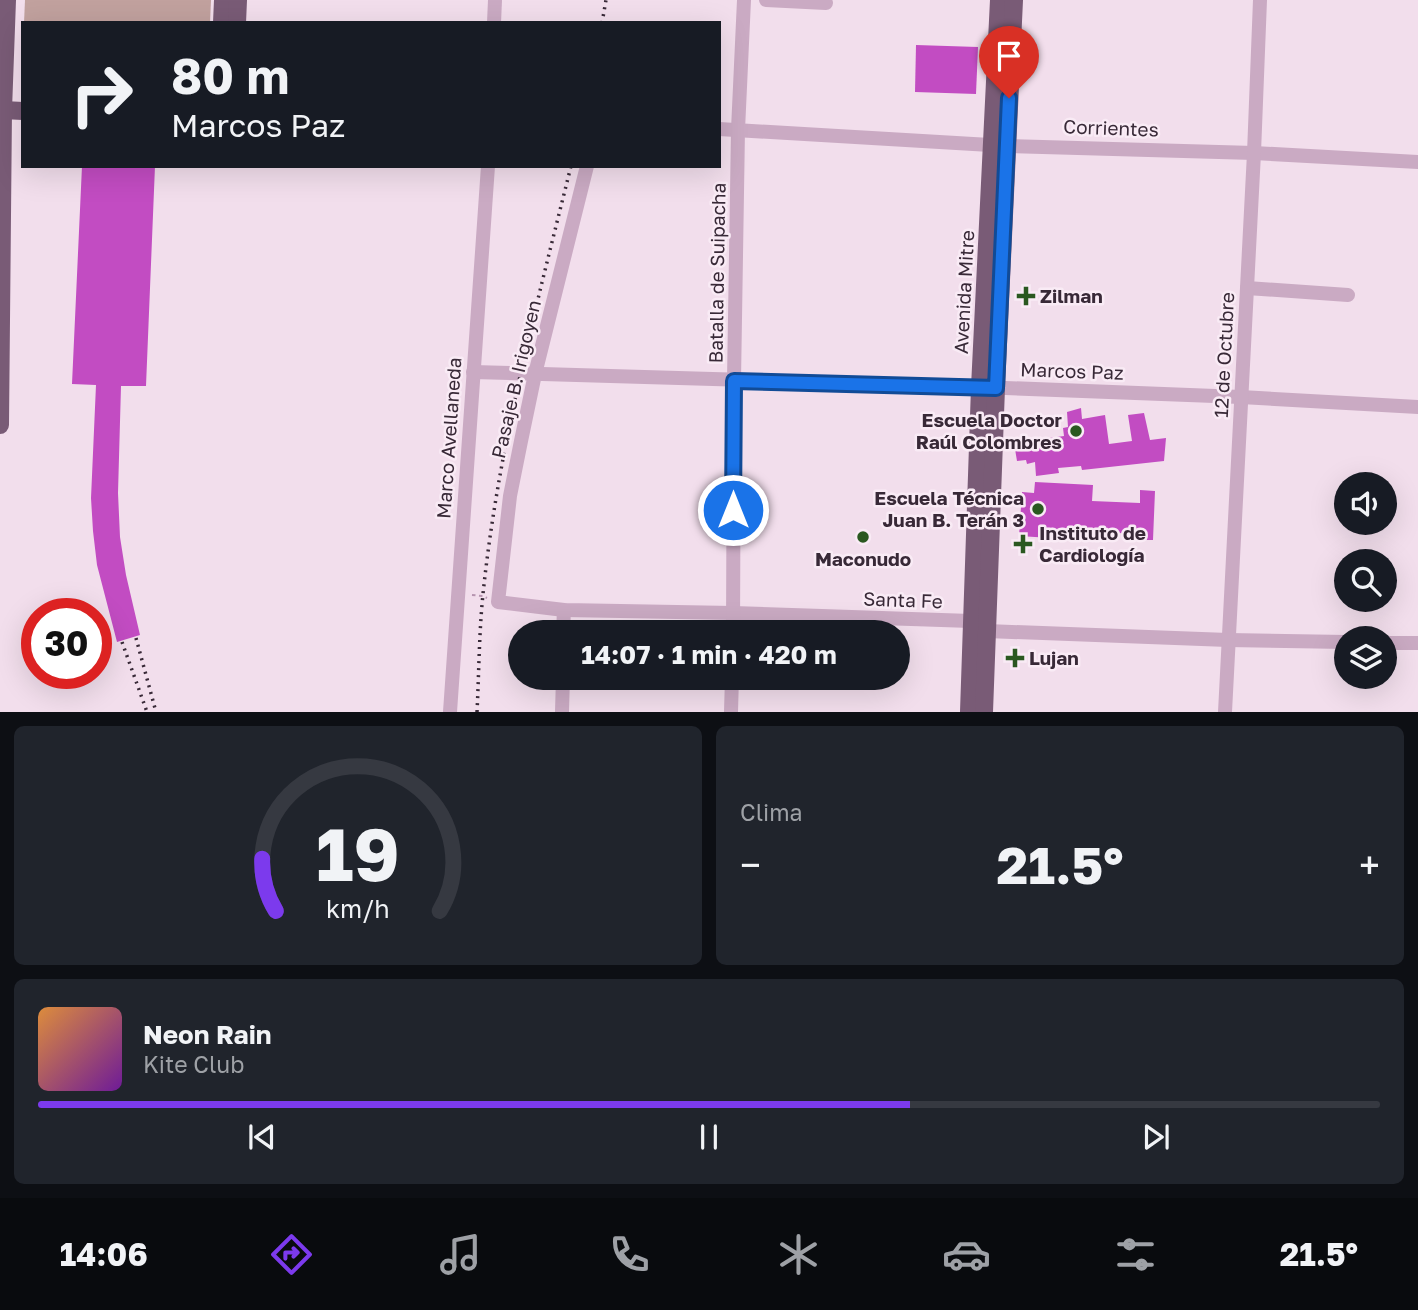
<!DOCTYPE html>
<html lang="es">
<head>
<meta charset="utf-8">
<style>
  :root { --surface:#171b24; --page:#20242c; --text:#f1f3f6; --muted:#9ea1a6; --line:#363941; --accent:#7c3aed }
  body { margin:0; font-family:"Golos Text",sans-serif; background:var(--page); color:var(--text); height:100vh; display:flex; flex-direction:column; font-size:26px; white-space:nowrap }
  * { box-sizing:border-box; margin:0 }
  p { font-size:23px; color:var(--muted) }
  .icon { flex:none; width:38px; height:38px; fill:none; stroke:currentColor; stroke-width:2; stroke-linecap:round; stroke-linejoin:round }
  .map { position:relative; height:712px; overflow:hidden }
  .drawer { display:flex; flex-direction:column; gap:14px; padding:14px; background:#0d0f14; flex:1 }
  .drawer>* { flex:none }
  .guide { position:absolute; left:21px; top:21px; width:700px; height:147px; border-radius:0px; box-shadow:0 7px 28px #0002; background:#171b24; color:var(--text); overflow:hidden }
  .buttons { position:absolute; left:1334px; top:472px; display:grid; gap:14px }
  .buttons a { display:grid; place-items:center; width:63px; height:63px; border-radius:50%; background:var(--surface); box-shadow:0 7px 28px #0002; font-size:35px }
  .speed { position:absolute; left:21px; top:598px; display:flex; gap:14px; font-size:35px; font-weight:700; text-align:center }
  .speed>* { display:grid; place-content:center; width:91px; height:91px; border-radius:50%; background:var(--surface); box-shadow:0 7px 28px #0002; line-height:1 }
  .speed .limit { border:10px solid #d22; background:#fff; color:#111 }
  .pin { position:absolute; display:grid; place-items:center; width:60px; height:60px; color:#fff; margin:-72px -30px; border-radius:50% 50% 50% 0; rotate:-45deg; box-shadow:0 0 7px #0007 }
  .pin .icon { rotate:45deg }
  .me { position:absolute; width:77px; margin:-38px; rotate:0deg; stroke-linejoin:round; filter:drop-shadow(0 0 5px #0008) }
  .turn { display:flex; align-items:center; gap:24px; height:147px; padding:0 35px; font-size:32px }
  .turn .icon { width:91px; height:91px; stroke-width:2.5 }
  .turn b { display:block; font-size:49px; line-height:60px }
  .big { font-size:52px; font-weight:700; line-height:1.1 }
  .drawer .card { flex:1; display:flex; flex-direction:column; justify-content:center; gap:10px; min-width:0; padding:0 24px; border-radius:10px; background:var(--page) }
  .drawer .dial { align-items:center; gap:0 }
  .dial svg { height:182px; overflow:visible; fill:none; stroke:var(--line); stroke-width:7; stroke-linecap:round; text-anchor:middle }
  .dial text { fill:var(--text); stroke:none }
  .song { display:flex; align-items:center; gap:21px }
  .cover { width:84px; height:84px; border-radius:10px; background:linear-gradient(135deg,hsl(30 70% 55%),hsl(280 70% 35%)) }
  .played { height:7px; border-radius:4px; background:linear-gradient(90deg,var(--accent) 65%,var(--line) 65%) }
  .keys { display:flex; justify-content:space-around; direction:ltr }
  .heat { display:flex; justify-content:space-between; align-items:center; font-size:38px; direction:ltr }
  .drawer .tiles { flex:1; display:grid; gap:14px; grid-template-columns:1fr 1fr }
  .card:last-child { grid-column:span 2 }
  .trip { position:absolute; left:508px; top:620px; width:402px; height:70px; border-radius:35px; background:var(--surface); box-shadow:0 7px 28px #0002; font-weight:700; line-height:70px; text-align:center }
  .tabs { display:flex; height:112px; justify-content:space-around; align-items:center; background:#090b0e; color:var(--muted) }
  .tabs .icon { width:49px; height:49px }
  .tabs .on { color:var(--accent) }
  .tabs b { font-size:32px; color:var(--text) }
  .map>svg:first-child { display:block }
</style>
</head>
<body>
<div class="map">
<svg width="1418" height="712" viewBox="0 0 1418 712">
  <rect width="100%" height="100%" fill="#f2deec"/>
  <!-- green -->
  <path fill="#c1a19e" d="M25,0H211L210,23H24Z"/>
  <!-- building -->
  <g fill="#c24cc2">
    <path d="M916,45L978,47L976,94L915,92Z"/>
    <path d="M82,166H155L146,386H121L118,493L120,537L126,575L140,635L117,642L97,565L93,531L91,498L96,385L72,384Z"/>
    <path d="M1081,408L1082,419L1105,415L1109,444L1132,441L1128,415L1144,413L1150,440L1166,438L1164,461L1082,470L1081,466L1058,468L1059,473L1036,476L1035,462L1027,464L1026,460L1017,461L1014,443L1064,436L1063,428L1068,427L1067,412Z"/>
    <path d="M1035,482L1093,485L1092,501L1140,503V490L1155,491L1153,540H1143V534L1067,531V539L1019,536L1022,492L1034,493Z"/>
  </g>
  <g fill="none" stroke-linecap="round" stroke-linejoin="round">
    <!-- path -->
    <path stroke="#b694af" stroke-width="2" stroke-dasharray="3.5 3.5" stroke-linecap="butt" d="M472,595L483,596L487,598"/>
    <!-- minor -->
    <g stroke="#caaac3" stroke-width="14">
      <path d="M766,0L826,3"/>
      <path d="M494,23L495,0"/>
      <path d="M719,129L1007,146L1254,153L1418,162"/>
      <path d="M587,166L535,374L521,441L510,496L498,602L564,610L733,613L971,621L987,631L1228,640L1346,642"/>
      <path d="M1247,288L1348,295"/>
      <path d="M473,372L980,387L1241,397L1418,407"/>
      <path d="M563,632L564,610"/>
      <path d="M733,632L734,381L738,130L744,0"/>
      <path d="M1384,643H1418"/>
      <path d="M450,712L488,166"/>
      <path d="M562,712L563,677"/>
      <path d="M731,712L732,677"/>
      <path d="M1225,712L1254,153L1260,0"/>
    </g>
    <!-- major -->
    <g stroke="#795b76" stroke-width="18">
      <path d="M222,23L223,0"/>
      <path d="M237,23L238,0"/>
      <path d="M0,109L3,110L23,111"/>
      <path d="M0,425L3,110L7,0"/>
      <path d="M969,712L980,387L999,0"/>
      <path d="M984,712L996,388L1014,0"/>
    </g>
    <!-- rail -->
    <g stroke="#382937" stroke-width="3.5" stroke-dasharray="2 5" stroke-linecap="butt">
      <path d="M602,23L606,0"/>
      <path d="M136,638L156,712"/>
      <path d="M122,642L147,712"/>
      <path d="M477,712C479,673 479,633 483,594C498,449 536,307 571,166"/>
    </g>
  </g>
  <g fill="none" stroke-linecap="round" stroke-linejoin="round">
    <defs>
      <path id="route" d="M733,510L734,381L996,388L1009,98"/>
    </defs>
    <!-- route casing -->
    <use href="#route" stroke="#114b97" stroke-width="18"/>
    <!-- route -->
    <use href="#route" stroke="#1a73e8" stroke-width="12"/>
  </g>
  <!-- markers -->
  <g fill="#2a5820" stroke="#f9ebf5" stroke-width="2.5">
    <path d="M1022.5 285.5h7v7h7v7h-7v7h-7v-7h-7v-7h7z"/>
    <circle cx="1076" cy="431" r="7"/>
    <circle cx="1038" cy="509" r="7"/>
    <circle cx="863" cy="537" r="7"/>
    <path d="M1019.5 533.5h7v7h7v7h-7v7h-7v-7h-7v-7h7z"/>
    <path d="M1011.5 647.5h7v7h7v7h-7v7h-7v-7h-7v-7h7z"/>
  </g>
  <g text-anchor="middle" stroke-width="5" stroke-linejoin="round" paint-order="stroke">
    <!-- street labels -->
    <g font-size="19" fill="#382937" stroke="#f9ebf5">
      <text transform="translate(1111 128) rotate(2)" y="7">Corrientes</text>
      <text transform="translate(717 273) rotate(-89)" y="7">Batalla de Suipacha</text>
      <text transform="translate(964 292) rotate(-87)" y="7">Avenida Mitre</text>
      <text transform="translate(1224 355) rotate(-87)" y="7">12 de Octubre</text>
      <text transform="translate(1072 371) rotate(2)" y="7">Marcos Paz</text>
      <text transform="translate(516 379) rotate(-77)" y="7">Pasaje B. Irigoyen</text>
      <text transform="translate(449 438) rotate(-86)" y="7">Marco Avellaneda</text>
      <text transform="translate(903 600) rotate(2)" y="7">Santa Fe</text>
    </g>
    <!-- poi labels -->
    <g font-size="19" font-weight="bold" fill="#382937" stroke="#f9ebf5" text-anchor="start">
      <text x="1040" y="303">Zilman</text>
      <text x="1062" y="427" text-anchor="end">Escuela Doctor<tspan x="1062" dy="22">Raúl Colombres</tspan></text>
      <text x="1024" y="505" text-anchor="end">Escuela Técnica<tspan x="1024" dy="22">Juan B. Terán 3</tspan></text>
      <text x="1039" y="540">Instituto de<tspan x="1039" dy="22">Cardiología</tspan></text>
      <text x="863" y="566" text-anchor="middle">Maconudo</text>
      <text x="1029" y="665">Lujan</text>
    </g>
  </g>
</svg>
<div class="buttons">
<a><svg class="icon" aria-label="sound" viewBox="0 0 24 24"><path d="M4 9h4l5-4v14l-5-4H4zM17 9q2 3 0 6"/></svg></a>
<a><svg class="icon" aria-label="search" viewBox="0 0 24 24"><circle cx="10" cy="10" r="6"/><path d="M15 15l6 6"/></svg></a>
<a><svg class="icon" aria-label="layers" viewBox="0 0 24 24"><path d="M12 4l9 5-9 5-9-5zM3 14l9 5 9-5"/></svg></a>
</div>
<div class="speed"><div class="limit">30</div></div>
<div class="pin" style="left:1009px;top:98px;background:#d93025"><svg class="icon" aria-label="arrive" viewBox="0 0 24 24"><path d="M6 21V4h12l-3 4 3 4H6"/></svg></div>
<svg class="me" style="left:733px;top:510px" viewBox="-20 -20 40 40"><circle r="17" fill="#1a73e8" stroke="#fff" stroke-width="3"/><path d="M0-11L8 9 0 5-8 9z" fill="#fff"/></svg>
<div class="trip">14:07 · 1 min · 420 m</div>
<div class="guide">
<div class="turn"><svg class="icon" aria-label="right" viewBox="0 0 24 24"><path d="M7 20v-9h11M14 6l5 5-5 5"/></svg><div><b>80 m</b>Marcos Paz</div></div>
</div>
</div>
<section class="drawer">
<div class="tiles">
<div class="card dial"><svg viewBox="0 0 100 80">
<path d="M14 69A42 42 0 1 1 86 69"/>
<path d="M14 69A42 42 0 0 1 8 46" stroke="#7c3aed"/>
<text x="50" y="56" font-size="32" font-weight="700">19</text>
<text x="50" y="72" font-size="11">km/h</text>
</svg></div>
<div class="card"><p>Clima</p>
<div class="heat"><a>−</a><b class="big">21.5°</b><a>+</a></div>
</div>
<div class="card">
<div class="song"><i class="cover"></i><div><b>Neon Rain</b><p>Kite Club</p></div></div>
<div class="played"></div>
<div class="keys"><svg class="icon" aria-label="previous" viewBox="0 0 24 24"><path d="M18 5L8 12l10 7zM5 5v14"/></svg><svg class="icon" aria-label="pause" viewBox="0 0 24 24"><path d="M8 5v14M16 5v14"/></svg><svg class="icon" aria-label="next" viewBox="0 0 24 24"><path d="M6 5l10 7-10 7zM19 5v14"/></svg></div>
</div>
</div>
</section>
<nav class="tabs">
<b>14:06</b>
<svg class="icon on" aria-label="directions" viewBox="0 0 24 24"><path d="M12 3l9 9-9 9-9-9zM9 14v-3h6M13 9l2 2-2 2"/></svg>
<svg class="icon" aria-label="music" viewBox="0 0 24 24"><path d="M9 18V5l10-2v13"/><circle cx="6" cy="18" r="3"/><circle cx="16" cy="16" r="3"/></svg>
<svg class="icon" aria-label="phone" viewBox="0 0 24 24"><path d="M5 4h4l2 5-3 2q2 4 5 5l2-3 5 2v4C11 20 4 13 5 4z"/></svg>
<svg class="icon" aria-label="climate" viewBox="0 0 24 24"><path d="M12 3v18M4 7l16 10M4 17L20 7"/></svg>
<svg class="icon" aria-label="car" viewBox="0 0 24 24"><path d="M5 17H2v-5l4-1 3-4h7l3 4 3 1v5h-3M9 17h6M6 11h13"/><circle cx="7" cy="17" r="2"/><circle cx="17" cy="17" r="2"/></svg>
<svg class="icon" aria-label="filters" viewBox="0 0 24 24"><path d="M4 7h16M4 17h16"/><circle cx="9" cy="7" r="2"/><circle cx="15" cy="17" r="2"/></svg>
<b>21.5°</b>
</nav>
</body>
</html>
